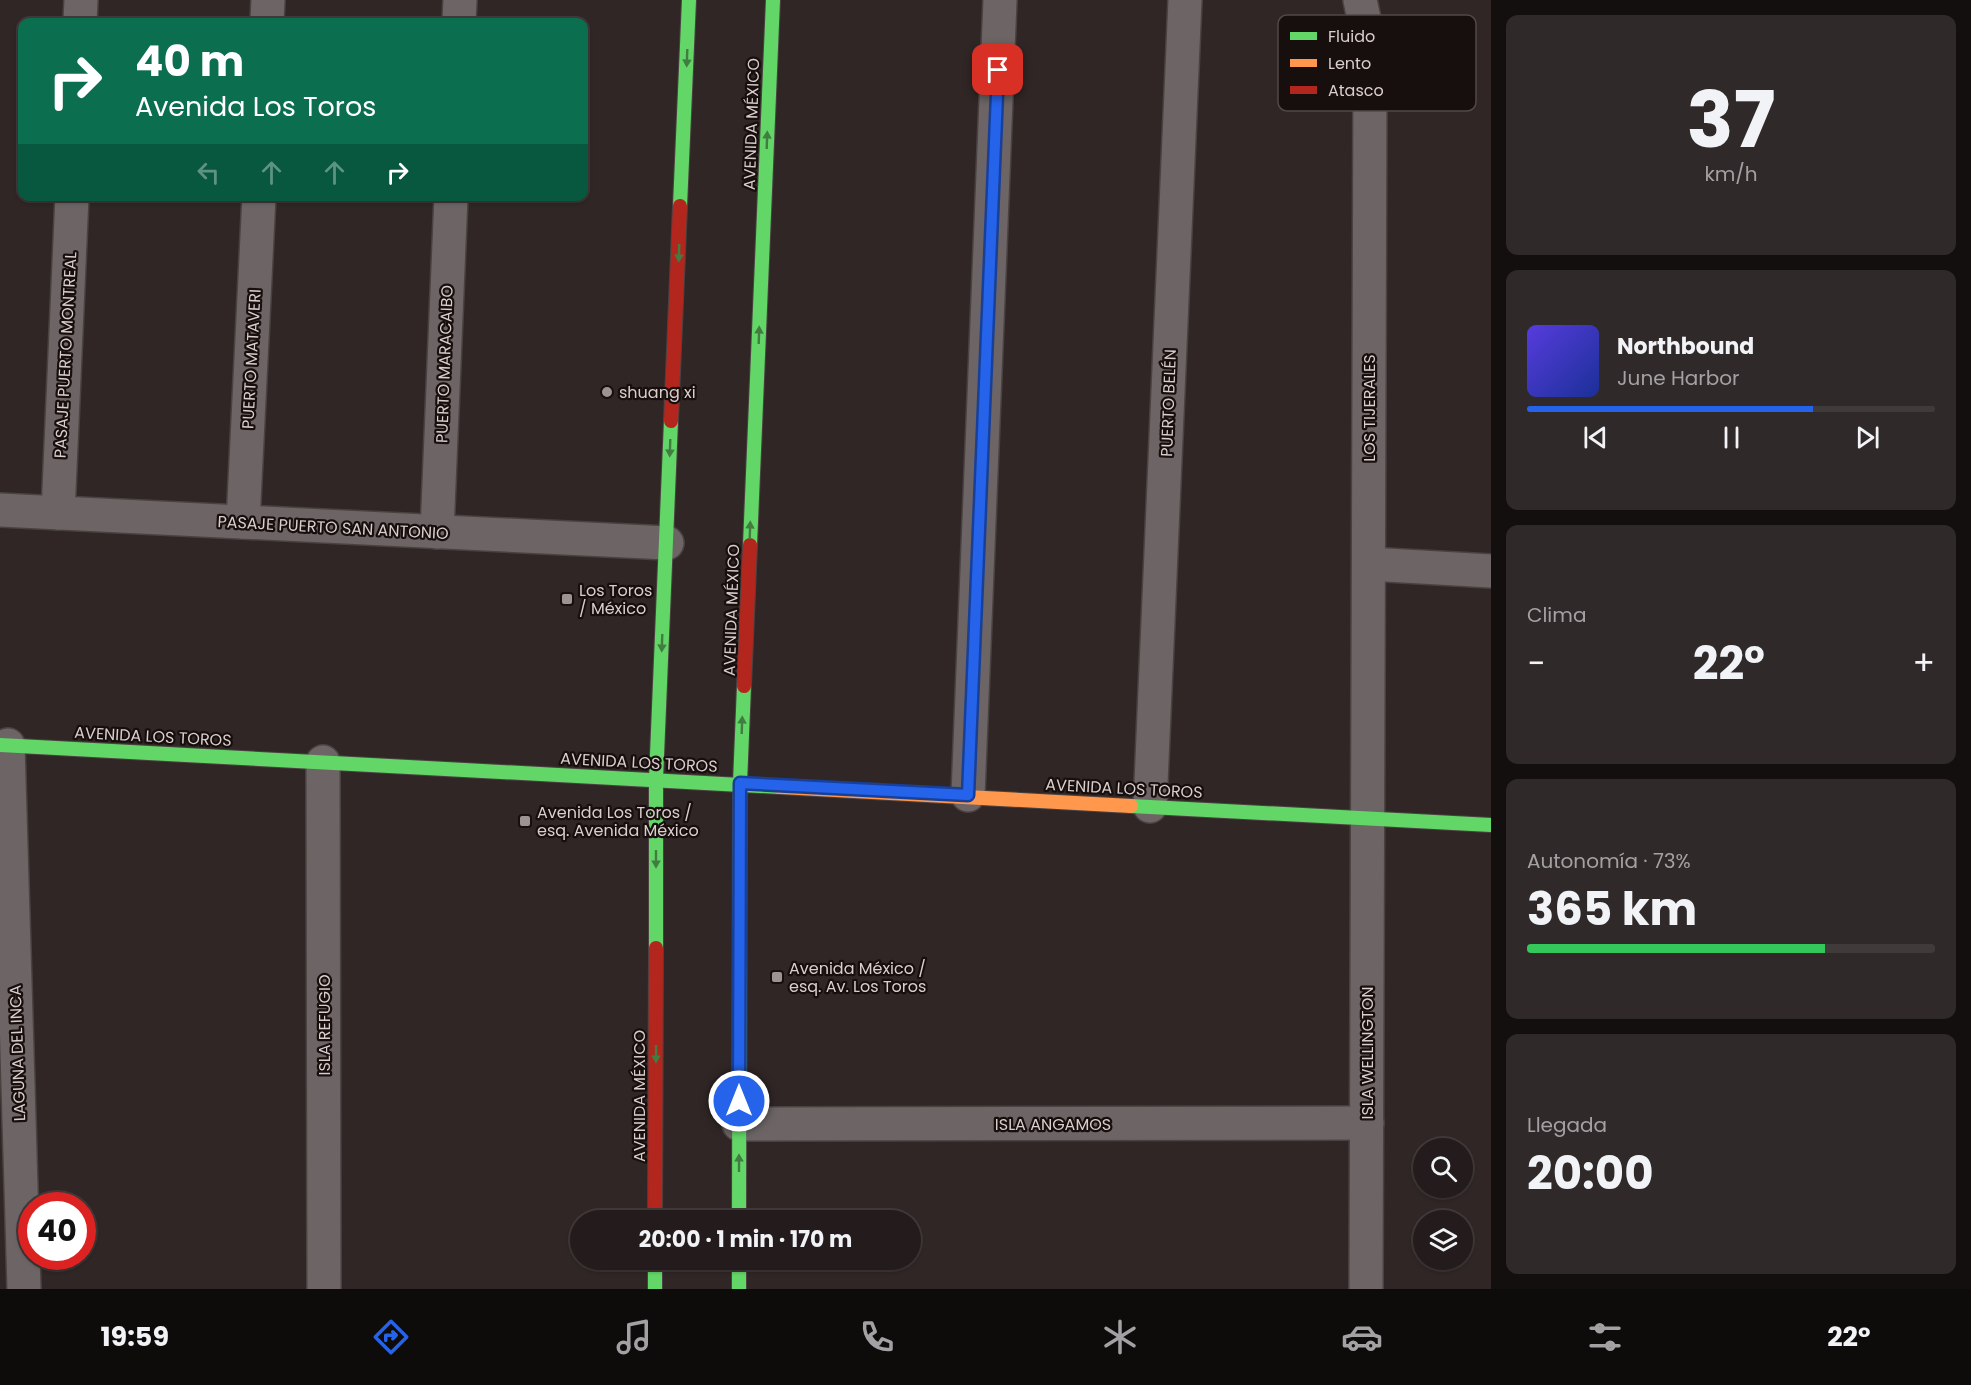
<!DOCTYPE html>
<html lang="es">
<head>
<meta charset="utf-8">
<style>
  :root { --surface:#241c1c; --page:#302929; --text:#f1f3f6; --muted:#a3a1a3; --line:#413a3b; --accent:#2563eb }
  body { margin:0; font-family:Poppins,sans-serif; background:var(--page); color:var(--text); height:100vh; display:flex; flex-direction:column; font-size:22px; white-space:nowrap }
  * { box-sizing:border-box; margin:0 }
  p { font-size:20px; color:var(--muted) }
  .icon { flex:none; width:33px; height:33px; fill:none; stroke:currentColor; stroke-width:2; stroke-linecap:round; stroke-linejoin:round }
  .map { position:relative; flex:1; overflow:hidden }
  .drawer { display:flex; flex-direction:column; gap:15px; padding:15px; background:#140f0f; width:480px }
  .drawer>* { flex:none }
  .hud { position:absolute; left:18px; top:18px; width:570px; height:183px; border-radius:12px; box-shadow:0 2px 4px #0004,0 0 0 2px var(--line); background:#0b6e4f; color:#fff; overflow:hidden }
  .controls { position:absolute; left:1413px; top:1138px; display:grid; gap:12px }
  .controls a { display:grid; place-items:center; width:60px; height:60px; border-radius:50%; background:var(--surface); box-shadow:0 2px 4px #0004,0 0 0 2px var(--line); font-size:30px }
  .speed { position:absolute; left:18px; top:1192px; display:flex; gap:12px; font-size:30px; font-weight:700; text-align:center }
  .speed>* { display:grid; place-content:center; width:78px; height:78px; border-radius:50%; background:var(--surface); box-shadow:0 2px 4px #0004,0 0 0 2px var(--line); line-height:1 }
  .speed .limit { border:9px solid #d22; background:#fff; color:#111 }
  .pin { position:absolute; display:grid; place-items:center; width:51px; height:51px; color:#fff; margin:-26px; border-radius:12px; box-shadow:0 3px 9px #0006 }
  .me { position:absolute; width:66px; margin:-33px; rotate:0deg; stroke-linejoin:round; filter:drop-shadow(0 0 4px #0008) }
  .turn { display:flex; align-items:center; gap:21px; height:126px; padding:0 18px; font-size:27px }
  .turn .icon { width:78px; height:78px; stroke-width:2.5 }
  .turn b { display:block; font-size:42px; line-height:51px }
  .lanes { display:flex; align-items:center; height:57px; padding:0 18px; background:#0003; justify-content:center; gap:30px; direction:ltr }
  .lanes .off { opacity:.35 }
  .big { font-size:45px; font-weight:700; line-height:1.1 }
  .drawer .widget { flex:1; display:flex; flex-direction:column; justify-content:center; gap:9px; min-width:0; padding:0 21px; border-radius:12px; background:var(--page) }
  .drawer .dial { align-items:center; gap:0 }
  .dial b { font-size:78px; line-height:1 }
  .song { display:flex; align-items:center; gap:18px }
  .cover { width:72px; height:72px; border-radius:9px; background:linear-gradient(135deg,hsl(250 70% 55%),hsl(230 70% 35%)) }
  .played { height:6px; border-radius:3px; background:linear-gradient(90deg,var(--accent) 70%,var(--line) 70%) }
  .keys { display:flex; justify-content:space-around; direction:ltr }
  .heat { display:flex; justify-content:space-between; align-items:center; font-size:33px; direction:ltr }
  .charge { height:9px; border-radius:4px; background:linear-gradient(90deg,#34c759 73%,var(--line) 0) }
  .trip { position:absolute; left:570px; top:1210px; width:351px; height:60px; border-radius:30px; background:var(--surface); box-shadow:0 2px 4px #0004,0 0 0 2px var(--line); font-weight:700; line-height:60px; text-align:center }
  .tabs { display:flex; height:96px; justify-content:space-around; align-items:center; background:#0e0b0b; color:var(--muted) }
  .tabs .icon { width:42px; height:42px }
  .tabs .selected { color:var(--accent) }
  .tabs b { font-size:27px; color:var(--text) }
  main { display:flex; flex:1; min-height:0 }
  .map>svg:first-child { display:block }
</style>
</head>
<body>
<main>
<div class="map">
<svg width="1491" height="1289" viewBox="0 0 1491 1289">
  <rect width="100%" height="100%" fill="#302626"/>
  <g fill="none" stroke-linecap="round" stroke-linejoin="round">
    <defs>
      <g id="street">
        <path d="M1360,0L1370,47V79L1366,1289"/>
        <path d="M80,22L81,0"/>
        <path d="M267,22L268,0"/>
        <path d="M459,22L460,0"/>
        <path d="M0,510L667,543"/>
        <path d="M58,513L72,196"/>
        <path d="M243,522L259,196"/>
        <path d="M437,532L451,196"/>
        <path d="M1369,564L1491,571"/>
        <path d="M8,745L24,1289"/>
        <path d="M323,762L324,1289"/>
        <path d="M968,795L1000,0"/>
        <path d="M1150,806L1185,0"/>
        <path d="M739,1124L1367,1123"/>
      </g>
      <g id="fast">
        <path d="M680,206L689,0"/>
        <path d="M750,545L773,0"/>
        <path d="M0,745L780,787"/>
        <path d="M1131,806L1491,825"/>
        <path d="M656,948V779L671,421"/>
        <path d="M739,1221L740,783L744,686"/>
        <path d="M655,1260V1289"/>
        <path d="M739,1260V1289"/>
      </g>
      <path id="slow" d="M780,787L1131,806"/>
      <g id="jam">
        <path d="M671,421L680,206"/>
        <path d="M744,686L750,545"/>
        <path d="M655,1221L656,948"/>
      </g>
    </defs>
    <!-- street casing -->
    <use href="#street" stroke="#4a4241" stroke-width="36"/>
    <!-- fast casing -->
    <use href="#fast" stroke="#4a4241" stroke-width="16"/>
    <!-- slow casing -->
    <use href="#slow" stroke="#4a4241" stroke-width="16"/>
    <!-- jam casing -->
    <use href="#jam" stroke="#4a4241" stroke-width="16"/>
    <!-- street -->
    <use href="#street" stroke="#6d6565" stroke-width="33"/>
    <!-- fast -->
    <use href="#fast" stroke="#63d668" stroke-width="14"/>
    <!-- slow -->
    <use href="#slow" stroke="#ff974d" stroke-width="14"/>
    <!-- jam -->
    <use href="#jam" stroke="#b3261e" stroke-width="14"/>
  </g>
  <!-- one-way arrows -->
  <defs><path id="oneway-solid" d="M-6-.8H1V-3.2L6.5 0L1 3.2V.8H-6Z" transform="scale(1.5)"/></defs>
  <g fill="#417c40">
    <use href="#oneway-solid" transform="translate(687 58) rotate(92)"/>
    <use href="#oneway-solid" transform="translate(767 140) rotate(-88)"/>
    <use href="#oneway-solid" transform="translate(679 253) rotate(92)"/>
    <use href="#oneway-solid" transform="translate(759 335) rotate(-88)"/>
    <use href="#oneway-solid" transform="translate(670 448) rotate(92)"/>
    <use href="#oneway-solid" transform="translate(750 530) rotate(-88)"/>
    <use href="#oneway-solid" transform="translate(662 643) rotate(92)"/>
    <use href="#oneway-solid" transform="translate(742 725) rotate(-88)"/>
    <use href="#oneway-solid" transform="translate(656 859) rotate(90)"/>
    <use href="#oneway-solid" transform="translate(656 1054) rotate(90)"/>
    <use href="#oneway-solid" transform="translate(739 1163) rotate(-90)"/>
  </g>
  <g fill="none" stroke-linecap="round" stroke-linejoin="round">
    <defs>
      <path id="route" d="M739,1101L740,783L968,795L998,70"/>
    </defs>
    <!-- route casing -->
    <use href="#route" stroke="#184099" stroke-width="15"/>
    <!-- route -->
    <use href="#route" stroke="#2563eb" stroke-width="10"/>
  </g>
  <!-- markers -->
  <g fill="#9e9392" stroke="#170e0e" stroke-width="2">
    <circle cx="607" cy="392" r="6"/>
    <rect x="561" y="593" width="12" height="12" rx="3"/>
    <rect x="519" y="815" width="12" height="12" rx="3"/>
    <rect x="771" y="971" width="12" height="12" rx="3"/>
  </g>
  <g text-anchor="middle" stroke-width="4.5" stroke-linejoin="round" paint-order="stroke">
    <!-- street labels -->
    <g font-size="16" fill="#dacecc" stroke="#170e0e">
      <text transform="translate(751 124) rotate(-88)" y="6">AVENIDA MÉXICO</text>
      <text transform="translate(65 355) rotate(-87)" y="6">PASAJE PUERTO MONTREAL</text>
      <text transform="translate(251 359) rotate(-87)" y="6">PUERTO MATAVERI</text>
      <text transform="translate(444 364) rotate(-88)" y="6">PUERTO MARACAIBO</text>
      <text transform="translate(1168 403) rotate(-88)" y="6">PUERTO BELÉN</text>
      <text transform="translate(1369 408) rotate(-90)" y="6">LOS TIJERALES</text>
      <text transform="translate(333 527) rotate(3)" y="6">PASAJE PUERTO SAN ANTONIO</text>
      <text transform="translate(731 610) rotate(-88)" y="6">AVENIDA MÉXICO</text>
      <text transform="translate(153 736) rotate(3)" y="6">AVENIDA LOS TOROS</text>
      <text transform="translate(639 762) rotate(3)" y="6">AVENIDA LOS TOROS</text>
      <text transform="translate(1124 788) rotate(3)" y="6">AVENIDA LOS TOROS</text>
      <text transform="translate(324 1025) rotate(-90)" y="6">ISLA REFUGIO</text>
      <text transform="translate(17 1053) rotate(-92)" y="6">LAGUNA DEL INCA</text>
      <text transform="translate(1367 1053) rotate(-90)" y="6">ISLA WELLINGTON</text>
      <text transform="translate(639 1096) rotate(-90)" y="6">AVENIDA MÉXICO</text>
      <text x="1053" y="1130">ISLA ANGAMOS</text>
    </g>
    <!-- poi labels -->
    <g font-size="16" fill="#dacecc" stroke="#170e0e" text-anchor="start">
      <text x="619" y="398">shuang xi</text>
      <text x="579" y="596">Los Toros<tspan x="579" dy="18">/ México</tspan></text>
      <text x="537" y="818">Avenida Los Toros /<tspan x="537" dy="18">esq. Avenida México</tspan></text>
      <text x="789" y="974">Avenida México /<tspan x="789" dy="18">esq. Av. Los Toros</tspan></text>
    </g>
  </g>
  <!-- legend -->
  <rect x="1278" y="15" width="198" height="96" rx="9" fill="#170e0e" stroke="#524847" stroke-width="1.5"/>
  <rect x="1290" y="32" width="27" height="8" fill="#63d668"/>
  <rect x="1290" y="59" width="27" height="8" fill="#ff974d"/>
  <rect x="1290" y="86" width="27" height="8" fill="#b3261e"/>
  <g font-size="16" fill="#dacecc">
    <text x="1328" y="42">Fluido</text>
    <text x="1328" y="69">Lento</text>
    <text x="1328" y="96">Atasco</text>
  </g>
</svg>
<div class="controls">
<a><svg class="icon" aria-label="search" viewBox="0 0 24 24"><circle cx="10" cy="10" r="6"/><path d="M15 15l6 6"/></svg></a>
<a><svg class="icon" aria-label="layers" viewBox="0 0 24 24"><path d="M12 4l9 5-9 5-9-5zM3 14l9 5 9-5"/></svg></a>
</div>
<div class="speed"><div class="limit">40</div></div>
<div class="pin" style="left:998px;top:70px;background:#d93025"><svg class="icon" aria-label="arrive" viewBox="0 0 24 24"><path d="M6 21V4h12l-3 4 3 4H6"/></svg></div>
<svg class="me" style="left:739px;top:1101px" viewBox="-20 -20 40 40"><circle r="17" fill="#2563eb" stroke="#fff" stroke-width="3"/><path d="M0-11L8 9 0 5-8 9z" fill="#fff"/></svg>
<div class="trip">20:00 · 1 min · 170 m</div>
<div class="hud">
<div class="turn"><svg class="icon" aria-label="right" viewBox="0 0 24 24"><path d="M7 20v-9h11M14 6l5 5-5 5"/></svg><div><b>40 m</b>Avenida Los Toros</div></div>
<div class="lanes"><svg class="icon off" aria-label="left" viewBox="0 0 24 24"><path d="M17 20v-9H6M10 6l-5 5 5 5"/></svg><svg class="icon off" aria-label="ahead" viewBox="0 0 24 24"><path d="M12 20V5M6 11l6-6 6 6"/></svg><svg class="icon off" aria-label="ahead" viewBox="0 0 24 24"><path d="M12 20V5M6 11l6-6 6 6"/></svg><svg class="icon" aria-label="right" viewBox="0 0 24 24"><path d="M7 20v-9h11M14 6l5 5-5 5"/></svg></div>
</div>
</div>
<section class="drawer">
<div class="widget dial"><b>37</b><p>km/h</p></div>
<div class="widget">
<div class="song"><i class="cover"></i><div><b>Northbound</b><p>June Harbor</p></div></div>
<div class="played"></div>
<div class="keys"><svg class="icon" aria-label="previous" viewBox="0 0 24 24"><path d="M18 5L8 12l10 7zM5 5v14"/></svg><svg class="icon" aria-label="pause" viewBox="0 0 24 24"><path d="M8 5v14M16 5v14"/></svg><svg class="icon" aria-label="next" viewBox="0 0 24 24"><path d="M6 5l10 7-10 7zM19 5v14"/></svg></div>
</div>
<div class="widget"><p>Clima</p>
<div class="heat"><a>−</a><b class="big">22°</b><a>+</a></div>
</div>
<div class="widget"><p>Autonomía · 73%</p><b class="big">365 km</b><div class="charge"></div></div>
<div class="widget"><p>Llegada</p><b class="big">20:00</b></div>
</section>
</main>
<nav class="tabs">
<b>19:59</b>
<svg class="icon selected" aria-label="directions" viewBox="0 0 24 24"><path d="M12 3l9 9-9 9-9-9zM9 14v-3h6M13 9l2 2-2 2"/></svg>
<svg class="icon" aria-label="music" viewBox="0 0 24 24"><path d="M9 18V5l10-2v13"/><circle cx="6" cy="18" r="3"/><circle cx="16" cy="16" r="3"/></svg>
<svg class="icon" aria-label="phone" viewBox="0 0 24 24"><path d="M5 4h4l2 5-3 2q2 4 5 5l2-3 5 2v4C11 20 4 13 5 4z"/></svg>
<svg class="icon" aria-label="climate" viewBox="0 0 24 24"><path d="M12 3v18M4 7l16 10M4 17L20 7"/></svg>
<svg class="icon" aria-label="car" viewBox="0 0 24 24"><path d="M5 17H2v-5l4-1 3-4h7l3 4 3 1v5h-3M9 17h6M6 11h13"/><circle cx="7" cy="17" r="2"/><circle cx="17" cy="17" r="2"/></svg>
<svg class="icon" aria-label="filters" viewBox="0 0 24 24"><path d="M4 7h16M4 17h16"/><circle cx="9" cy="7" r="2"/><circle cx="15" cy="17" r="2"/></svg>
<b>22°</b>
</nav>
</body>
</html>
